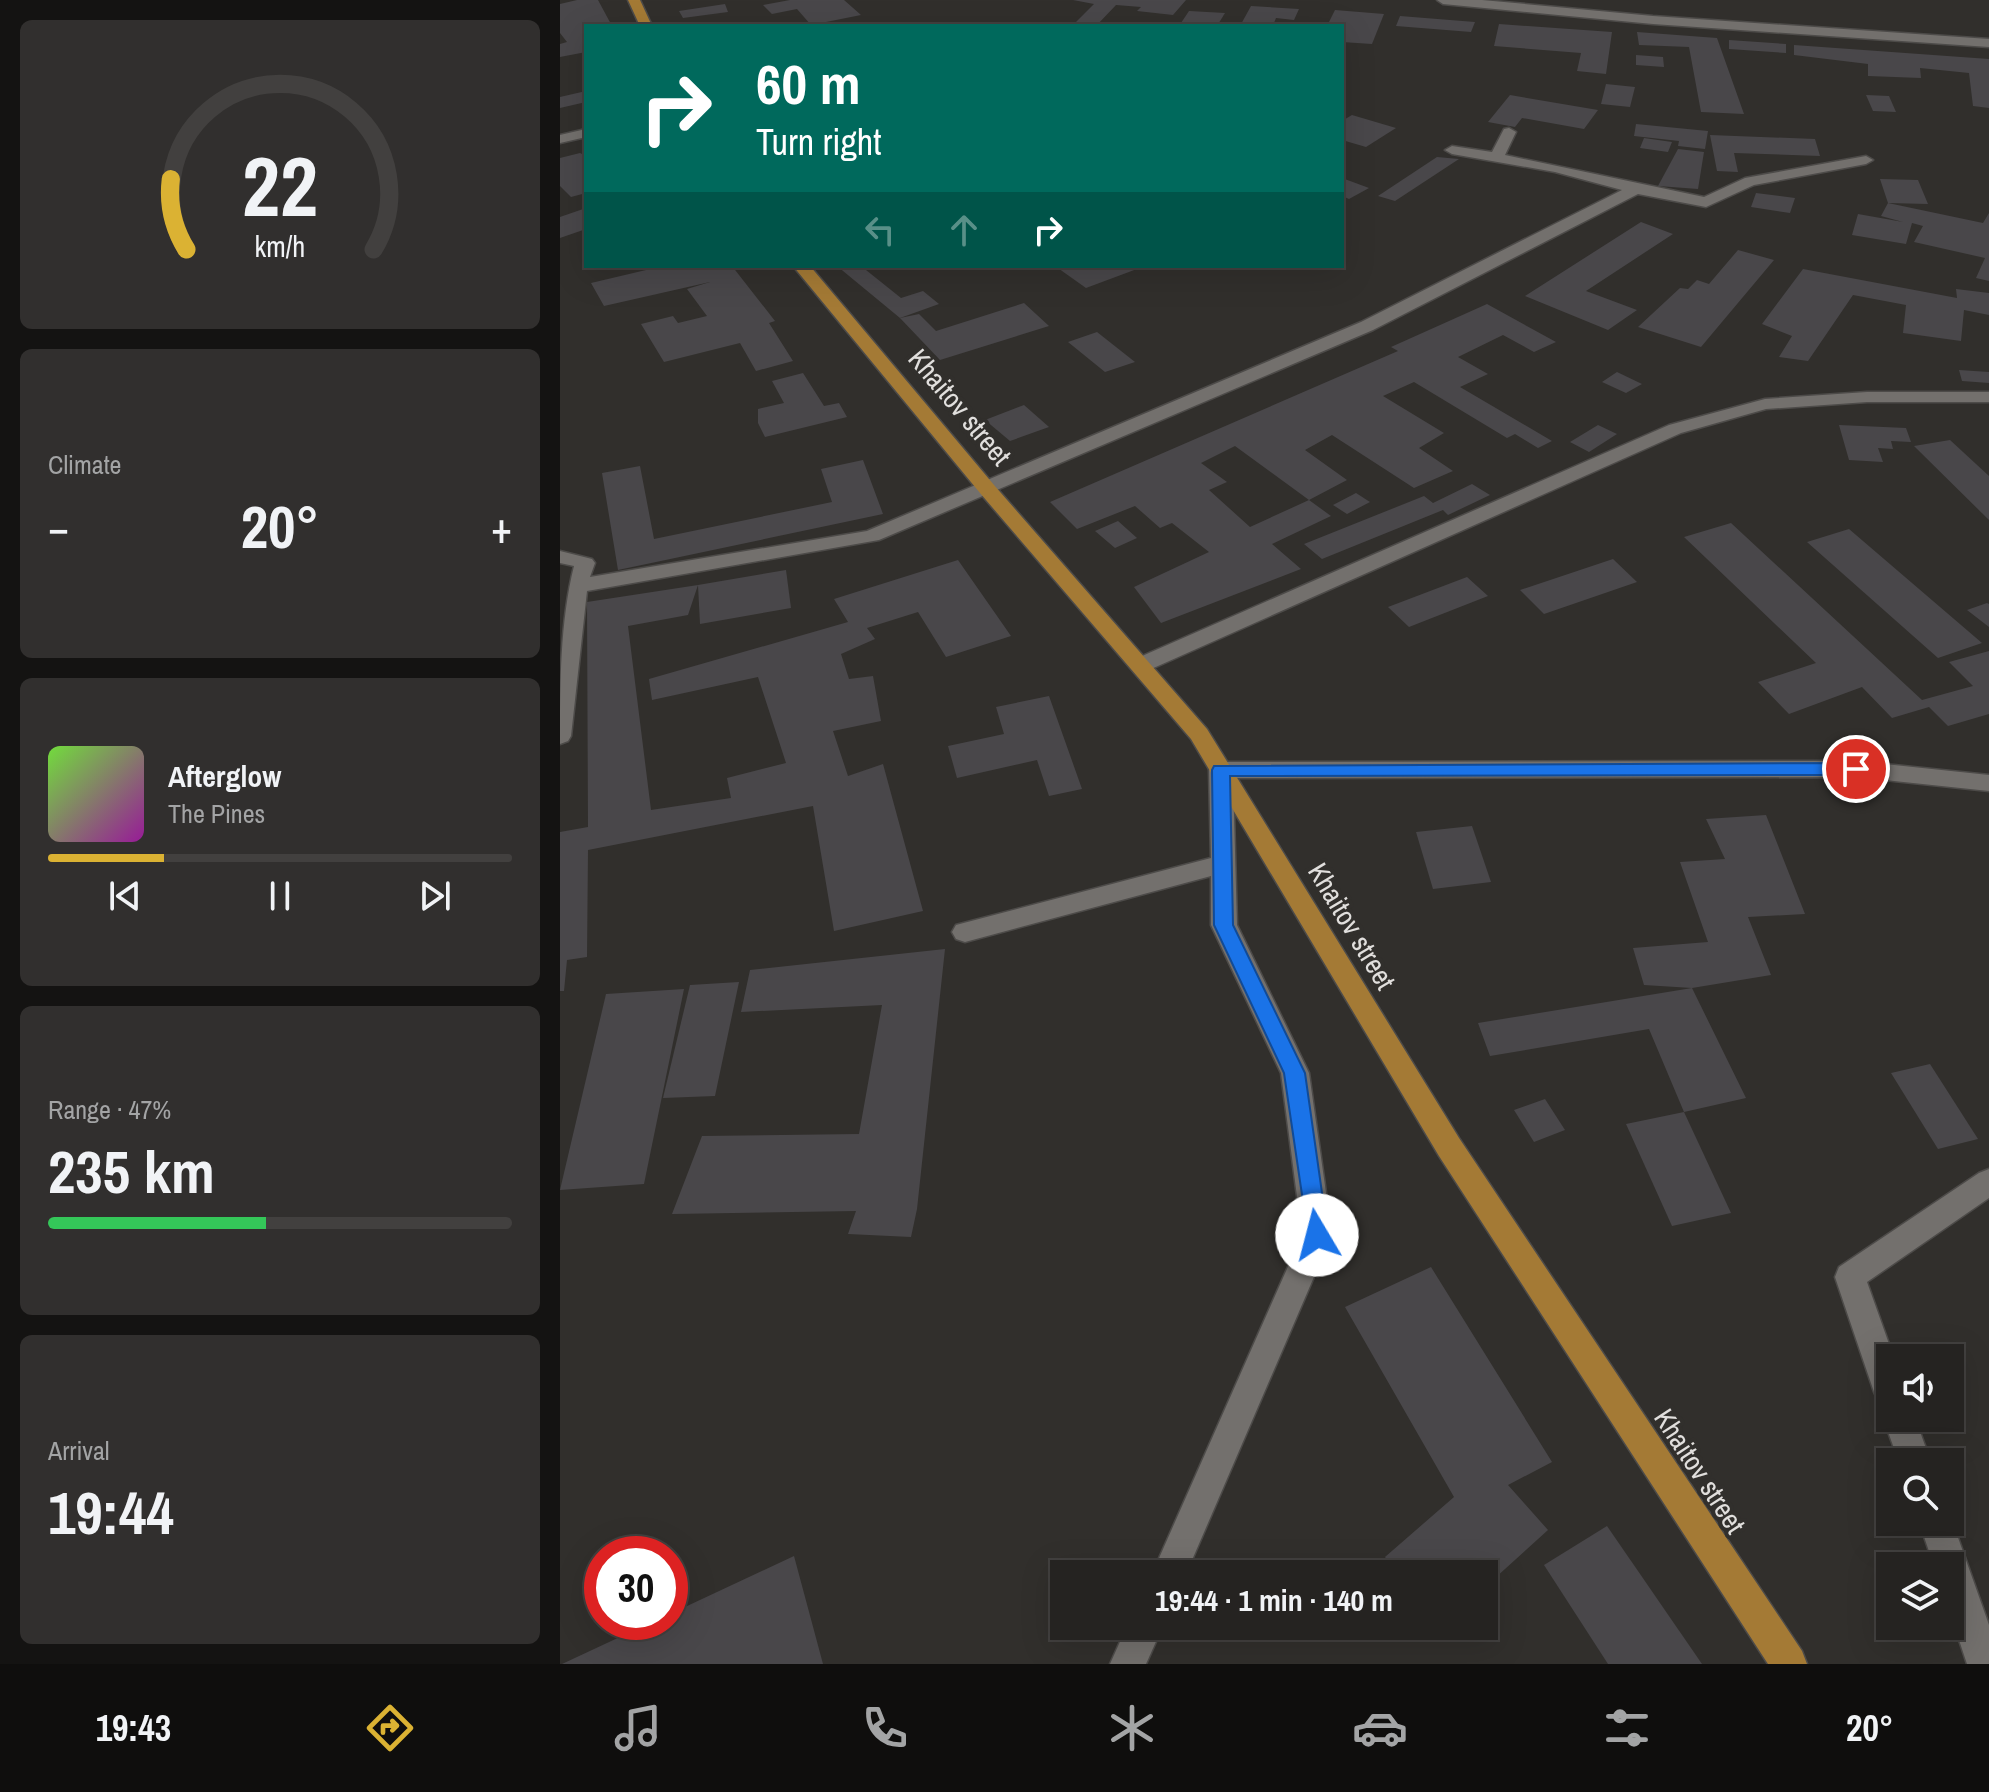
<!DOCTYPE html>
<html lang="en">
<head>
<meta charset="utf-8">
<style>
  :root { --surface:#252321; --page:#312f2e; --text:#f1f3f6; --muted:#a3a4a5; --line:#42403f; --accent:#dbb233 }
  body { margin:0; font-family:"Archivo Narrow",sans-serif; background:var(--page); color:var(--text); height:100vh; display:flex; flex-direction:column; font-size:30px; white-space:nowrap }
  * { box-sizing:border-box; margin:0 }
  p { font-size:26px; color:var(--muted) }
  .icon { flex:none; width:44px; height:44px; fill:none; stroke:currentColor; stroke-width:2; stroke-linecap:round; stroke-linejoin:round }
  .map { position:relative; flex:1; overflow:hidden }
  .details { display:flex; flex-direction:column; gap:20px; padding:20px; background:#141312; width:560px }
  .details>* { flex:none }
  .hud { position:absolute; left:24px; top:24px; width:760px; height:244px; border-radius:0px; box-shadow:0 8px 32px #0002,0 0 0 2px var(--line); background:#00695c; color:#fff; overflow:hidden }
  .tools { position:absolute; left:1316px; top:1344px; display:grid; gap:16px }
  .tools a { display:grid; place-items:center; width:88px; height:88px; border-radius:0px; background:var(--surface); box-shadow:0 8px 32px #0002,0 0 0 2px var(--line); font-size:40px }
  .speed { position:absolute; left:24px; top:1536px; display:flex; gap:16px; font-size:40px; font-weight:700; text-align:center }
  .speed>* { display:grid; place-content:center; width:104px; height:104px; border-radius:50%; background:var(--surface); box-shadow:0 8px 32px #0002,0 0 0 2px var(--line); line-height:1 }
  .speed .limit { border:12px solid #d22; background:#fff; color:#111 }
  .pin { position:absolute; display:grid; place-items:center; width:68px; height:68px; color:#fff; margin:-34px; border:4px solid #fff; border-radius:50%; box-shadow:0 2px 8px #0007 }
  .me { position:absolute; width:88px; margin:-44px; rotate:352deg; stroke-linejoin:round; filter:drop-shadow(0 0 6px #0008) }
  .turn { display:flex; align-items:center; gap:28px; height:168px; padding:0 40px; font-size:36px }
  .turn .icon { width:104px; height:104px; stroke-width:2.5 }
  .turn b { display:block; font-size:56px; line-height:68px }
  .lanes { display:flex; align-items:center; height:76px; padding:0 40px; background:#0003; justify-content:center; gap:40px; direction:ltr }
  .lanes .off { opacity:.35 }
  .big { font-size:60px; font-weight:700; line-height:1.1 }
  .details .tile { flex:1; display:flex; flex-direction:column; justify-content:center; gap:12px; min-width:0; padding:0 28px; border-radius:12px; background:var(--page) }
  .details .dial { align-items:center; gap:0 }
  .dial svg { height:208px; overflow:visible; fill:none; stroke:var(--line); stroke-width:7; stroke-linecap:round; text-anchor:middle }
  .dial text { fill:var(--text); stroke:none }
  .song { display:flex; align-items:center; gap:24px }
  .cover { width:96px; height:96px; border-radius:12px; background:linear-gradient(135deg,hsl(100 70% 55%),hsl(300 70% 35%)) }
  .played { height:8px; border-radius:4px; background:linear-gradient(90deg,var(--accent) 25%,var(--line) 25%) }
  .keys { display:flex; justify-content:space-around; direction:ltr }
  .heat { display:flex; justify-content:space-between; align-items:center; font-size:44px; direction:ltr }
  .charge { height:12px; border-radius:6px; background:linear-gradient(90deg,#34c759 47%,var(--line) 0) }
  .trip { position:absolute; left:490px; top:1560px; width:448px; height:80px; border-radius:0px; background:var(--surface); box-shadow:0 8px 32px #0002,0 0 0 2px var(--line); font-weight:700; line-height:80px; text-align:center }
  .menu { display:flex; height:128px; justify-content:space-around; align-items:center; background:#0f0e0d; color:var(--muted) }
  .menu .icon { width:56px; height:56px }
  .menu .current { color:var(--accent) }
  .menu b { font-size:36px; color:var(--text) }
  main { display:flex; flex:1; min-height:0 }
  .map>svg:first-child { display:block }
</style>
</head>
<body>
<main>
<section class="details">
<div class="tile dial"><svg viewBox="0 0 100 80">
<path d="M14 69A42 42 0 1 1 86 69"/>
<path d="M14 69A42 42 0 0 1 8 42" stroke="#dbb233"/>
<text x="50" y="56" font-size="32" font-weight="700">22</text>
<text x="50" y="72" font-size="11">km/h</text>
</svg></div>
<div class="tile"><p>Climate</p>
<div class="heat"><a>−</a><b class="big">20°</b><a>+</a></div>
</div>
<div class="tile">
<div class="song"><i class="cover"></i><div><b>Afterglow</b><p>The Pines</p></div></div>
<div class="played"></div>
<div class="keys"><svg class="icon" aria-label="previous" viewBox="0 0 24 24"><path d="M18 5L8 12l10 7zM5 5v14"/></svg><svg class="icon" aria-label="pause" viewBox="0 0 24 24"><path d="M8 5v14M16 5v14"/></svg><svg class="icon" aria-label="next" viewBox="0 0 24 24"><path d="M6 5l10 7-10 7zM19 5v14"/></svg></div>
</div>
<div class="tile"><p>Range · 47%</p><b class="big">235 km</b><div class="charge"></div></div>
<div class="tile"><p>Arrival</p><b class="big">19:44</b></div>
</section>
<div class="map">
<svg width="1429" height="1664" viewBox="0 0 1429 1664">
  <rect width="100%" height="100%" fill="#312f2c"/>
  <!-- building -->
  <g fill="#49474a" fill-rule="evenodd">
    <path d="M17,0H38L52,26H26V52L0,57V44L7,42L0,33V4Z"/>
    <path d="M230,0H284L301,15L251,25L237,9L212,14L203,5Z"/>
    <path d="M513,0H626L613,15L577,11L581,7L556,5L536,26L515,23L534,4Z"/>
    <path d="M165,4L168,12L123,18L119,11Z"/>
    <path d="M691,6L739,9L734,20L716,18L714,23L680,26Z"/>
    <path d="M775,10L824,14L812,44L782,42V26H767Z"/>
    <path d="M629,11L665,13L657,26H619Z"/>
    <path d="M840,16L915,22L911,32L836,26Z"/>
    <path d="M939,24L1052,32L1046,74L1017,71L1021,53L934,46Z"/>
    <path d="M1077,32L1157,38L1184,114L1141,112L1129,47L1079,45Z"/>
    <path d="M1169,40L1226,44V53L1169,49Z"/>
    <path d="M1234,45L1429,59V108L1413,106L1409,73L1360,68L1361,78L1308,76V64L1234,55Z"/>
    <path d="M1076,55L1103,57L1104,67L1076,65Z"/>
    <path d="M1046,84L1075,87L1070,107L1041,104Z"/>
    <path d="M26,91V102L0,108V97Z"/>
    <path d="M950,95L1038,110L1024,129L962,118L955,127L928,122Z"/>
    <path d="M1306,95L1329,96L1336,112L1313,111Z"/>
    <path d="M792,115L836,128L806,147L782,140V121Z"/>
    <path d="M1076,124L1148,131L1145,149L1118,146L1119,141L1074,136Z"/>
    <path d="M1150,135L1255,139L1260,156L1174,153L1178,172L1157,171Z"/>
    <path d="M1084,138L1112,142L1108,152L1080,148Z"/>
    <path d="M1118,149L1144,152L1138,189L1098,186Z"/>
    <path d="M20,153L26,156V193L11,197L0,186V158Z"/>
    <path d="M877,157L899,159L835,201L818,196Z"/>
    <path d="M782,178L809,188L789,199L782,196Z"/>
    <path d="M1320,179L1358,180L1368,204L1328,203Z"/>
    <path d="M1196,193L1235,198L1230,213L1191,207Z"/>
    <path d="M1328,203L1423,223L1429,213V281L1416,278L1425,258L1354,242L1363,226L1352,223L1346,244L1292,235L1298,214L1343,222L1321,216Z"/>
    <path d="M26,208V229L0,238V217Z"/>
    <path d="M1081,222L1113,234L1026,291L1077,310L1048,330L965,296Z"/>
    <path d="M1178,250L1214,260L1141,347L1078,327L1120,288L1128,289L1137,280L1149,284Z"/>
    <path d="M103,266H172L215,321L209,323L233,361L196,371L180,343L104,362L81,324L113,316L118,323L147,316L127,289L150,282L44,306L31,283Z"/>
    <path d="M277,266H301L341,298L363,291L379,304L340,318Z"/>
    <path d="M495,266H585L526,288Z"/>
    <path d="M1243,269L1397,298L1396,289L1429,293V315L1404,310L1401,341L1343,333L1346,305L1293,295L1248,361L1219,357L1232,336L1202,324Z"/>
    <path d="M464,303L489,326L380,360L340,318L359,314L376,331Z"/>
    <path d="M927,304L996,342L974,352L943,335L898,357L928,374L900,387L992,441L978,448L955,434L947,438L854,382L823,396L884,433L859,448L893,471L854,488L772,435L745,450L787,480L749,500L771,516L712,544L741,569L601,623L574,587L649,552L612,523L600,528L575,506L517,529L490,502L838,351L831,347ZM675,446L749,500L690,527L649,490L667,482L641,463Z"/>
    <path d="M537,332L575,362L545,372L508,342Z"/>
    <path d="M1399,370L1429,372V383L1402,381Z"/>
    <path d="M1057,372L1082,384L1066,393L1042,382Z"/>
    <path d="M243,373L264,406L279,403L287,417L205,437L198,423V409L224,403L212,381Z"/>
    <path d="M464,405L489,427L450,441L425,420Z"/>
    <path d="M1038,425L1057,434L1029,452L1010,442Z"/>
    <path d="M1279,425L1346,428L1351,442L1331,441L1333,449L1318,448L1323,462L1289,460Z"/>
    <path d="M1390,440L1429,476V520L1354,446Z"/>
    <path d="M303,460L323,514L58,570L42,473L80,466L94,539L272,502L261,469Z"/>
    <path d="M912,484L930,495L888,515L883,510L762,559L744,544L864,496L873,503Z"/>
    <path d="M796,493L810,502L787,514L773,505Z"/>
    <path d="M558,521L577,538L555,548L535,531Z"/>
    <path d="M1171,523L1362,700L1413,686L1389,662L1429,651V714L1388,726L1369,707L1332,718L1302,687L1229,714L1198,682L1256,663L1124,537Z"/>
    <path d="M1289,529L1422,643L1378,658L1247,542Z"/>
    <path d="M1053,559L1077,582L984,614L960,590Z"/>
    <path d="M398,560L451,636L386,657L358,612L307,628L315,639L281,654L289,679L313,676L321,721L273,731L288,776L323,764L363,911L274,931L253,806L28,850L27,957L7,960L4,991H0V832L28,827L27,602L138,585L128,615L68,626L91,810L171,798L167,778L226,763L198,677L92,700L89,679L288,622L274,599Z"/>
    <path d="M226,570L231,608L140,624L138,585Z"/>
    <path d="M907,577L928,596L849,627L828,607Z"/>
    <path d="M1427,603L1429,604V627L1407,610Z"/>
    <path d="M489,696L522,789L489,796L477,760L397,778L388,746L444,734L436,707Z"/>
    <path d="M1206,815L1245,914L1188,917L1211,975L1132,988L1084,985L1073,948L1148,942L1120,862L1165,859L1146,819Z"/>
    <path d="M912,826L931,882L873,889L856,832Z"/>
    <path d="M385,949L357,1209L351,1237L288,1234L296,1211L112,1214L142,1136L299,1134L322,1005L181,1012L190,970Z"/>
    <path d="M179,982L155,1096L103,1098L130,985Z"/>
    <path d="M1132,988L1186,1098L1124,1112L1089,1029L930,1056L918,1023Z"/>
    <path d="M124,989L84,1184L0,1190L46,994Z"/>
    <path d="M1370,1064L1418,1139L1378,1149L1331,1073Z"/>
    <path d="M985,1099L1005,1130L974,1142L954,1110Z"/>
    <path d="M1124,1112L1171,1213L1112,1226L1066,1124Z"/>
    <path d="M871,1267L992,1462L948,1485L988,1530L924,1588V1574H839L825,1557L894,1497L785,1307Z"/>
    <path d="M1047,1526L1142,1664H1048L984,1565Z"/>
    <path d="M234,1556L263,1664H2L92,1622H110V1614Z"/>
  </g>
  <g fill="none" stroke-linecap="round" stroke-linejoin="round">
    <defs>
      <g id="minor">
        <path d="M877,0H922L1093,16L1429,39V47L1093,24L883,4Z"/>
        <path d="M949,128L956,132L945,155L1144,197L1185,178L1306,156L1313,160L1306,164L1194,185L1146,207L1078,194L813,330L319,540L27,591L11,736L8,741L0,744C0,685 0,622 14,566L0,563V551L32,559L35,563L30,577L307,531L801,322L1062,190L995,172L892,154L885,150L892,146L932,152L944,129Z"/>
        <path d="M26,129V137L0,143V135Z"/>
        <path d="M1307,392H1429V402H1307L1206,409L1121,433L589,670H573L570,665L573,660L1109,425L1205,399Z"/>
        <path d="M1296,761L1429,775V791L1296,777L673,778L677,925L749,1073L772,1235L626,1574H592L742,1235L721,1073L651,925V876L405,942L396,939L392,932L396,925L651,858L649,770L653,764L661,762Z"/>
        <path d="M1429,1169V1198L1307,1282L1334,1358H1330V1418H1355L1371,1462H1339L1323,1418L1328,1407L1319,1403L1314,1392L1275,1277L1279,1267L1419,1173Z"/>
        <path d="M1390,1515L1429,1625V1664H1407L1390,1613V1566H1374L1359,1522H1390Z"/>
        <path d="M567,1626H603L586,1664H550Z"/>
      </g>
      <g id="major">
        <path d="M68,0H80L92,26H80Z"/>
        <path d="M233,266H250L434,485L647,729L899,1138L1242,1651L1247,1664H1208L879,1156L631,739L420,493Z"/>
      </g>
    </defs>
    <!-- minor casing -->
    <use href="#minor" stroke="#4d4b49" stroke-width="3"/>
    <!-- major casing -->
    <use href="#major" stroke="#4d4b49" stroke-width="3"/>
    <!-- minor -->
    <use href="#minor" fill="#73706d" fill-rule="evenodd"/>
    <!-- major -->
    <use href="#major" fill="#a47a35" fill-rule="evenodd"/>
  </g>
  <!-- route -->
  <path fill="#1a73e8" stroke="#114b97" stroke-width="2" d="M1296,763L1305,769L1296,775L670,776L673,925L745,1073L768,1235L765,1242L757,1245L749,1242L724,1073L654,925L652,770L654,766Z"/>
  <g text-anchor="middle" stroke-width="8" stroke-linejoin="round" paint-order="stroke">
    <!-- street labels -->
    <g font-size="28" fill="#e1dfdd" stroke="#312f2c">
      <text transform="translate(400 407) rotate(50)" y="10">Khaitov street</text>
      <text transform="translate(792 926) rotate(59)" y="10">Khaitov street</text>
      <text transform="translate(1140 1471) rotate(57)" y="10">Khaitov street</text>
    </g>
  </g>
</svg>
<div class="tools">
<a><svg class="icon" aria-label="sound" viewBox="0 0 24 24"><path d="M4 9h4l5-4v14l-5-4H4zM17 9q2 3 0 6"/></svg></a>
<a><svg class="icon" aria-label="search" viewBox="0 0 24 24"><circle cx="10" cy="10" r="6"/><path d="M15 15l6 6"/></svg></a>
<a><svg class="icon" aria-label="layers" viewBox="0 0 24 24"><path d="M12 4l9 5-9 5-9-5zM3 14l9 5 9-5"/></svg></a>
</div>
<div class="speed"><div class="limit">30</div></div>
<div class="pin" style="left:1296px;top:769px;background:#d93025"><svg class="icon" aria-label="arrive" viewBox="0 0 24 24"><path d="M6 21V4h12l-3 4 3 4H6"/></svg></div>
<svg class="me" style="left:757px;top:1235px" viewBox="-20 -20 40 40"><circle r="19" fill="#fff"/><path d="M0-13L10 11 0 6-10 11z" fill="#1a73e8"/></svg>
<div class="trip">19:44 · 1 min · 140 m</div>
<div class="hud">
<div class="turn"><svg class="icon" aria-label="right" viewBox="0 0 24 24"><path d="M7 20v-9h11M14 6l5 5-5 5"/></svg><div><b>60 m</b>Turn right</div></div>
<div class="lanes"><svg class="icon off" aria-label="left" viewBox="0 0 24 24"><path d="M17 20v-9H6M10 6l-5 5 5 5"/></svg><svg class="icon off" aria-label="ahead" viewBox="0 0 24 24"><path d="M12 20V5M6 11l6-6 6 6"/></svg><svg class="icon" aria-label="right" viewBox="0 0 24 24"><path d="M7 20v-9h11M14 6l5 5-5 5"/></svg></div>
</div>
</div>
</main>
<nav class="menu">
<b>19:43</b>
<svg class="icon current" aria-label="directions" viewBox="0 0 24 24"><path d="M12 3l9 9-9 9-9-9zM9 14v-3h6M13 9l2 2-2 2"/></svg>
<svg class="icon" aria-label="music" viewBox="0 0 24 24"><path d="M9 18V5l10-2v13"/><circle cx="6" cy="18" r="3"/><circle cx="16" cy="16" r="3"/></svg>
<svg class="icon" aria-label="phone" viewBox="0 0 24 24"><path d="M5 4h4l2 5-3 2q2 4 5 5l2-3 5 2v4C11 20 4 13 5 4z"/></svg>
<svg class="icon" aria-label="climate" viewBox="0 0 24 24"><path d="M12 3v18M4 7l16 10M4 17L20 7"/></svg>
<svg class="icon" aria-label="car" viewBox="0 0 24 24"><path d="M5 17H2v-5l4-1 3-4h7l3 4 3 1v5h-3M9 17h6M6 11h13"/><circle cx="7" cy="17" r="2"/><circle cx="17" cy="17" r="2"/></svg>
<svg class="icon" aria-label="filters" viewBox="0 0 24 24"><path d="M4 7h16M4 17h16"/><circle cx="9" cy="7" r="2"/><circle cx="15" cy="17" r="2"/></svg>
<b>20°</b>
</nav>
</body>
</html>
